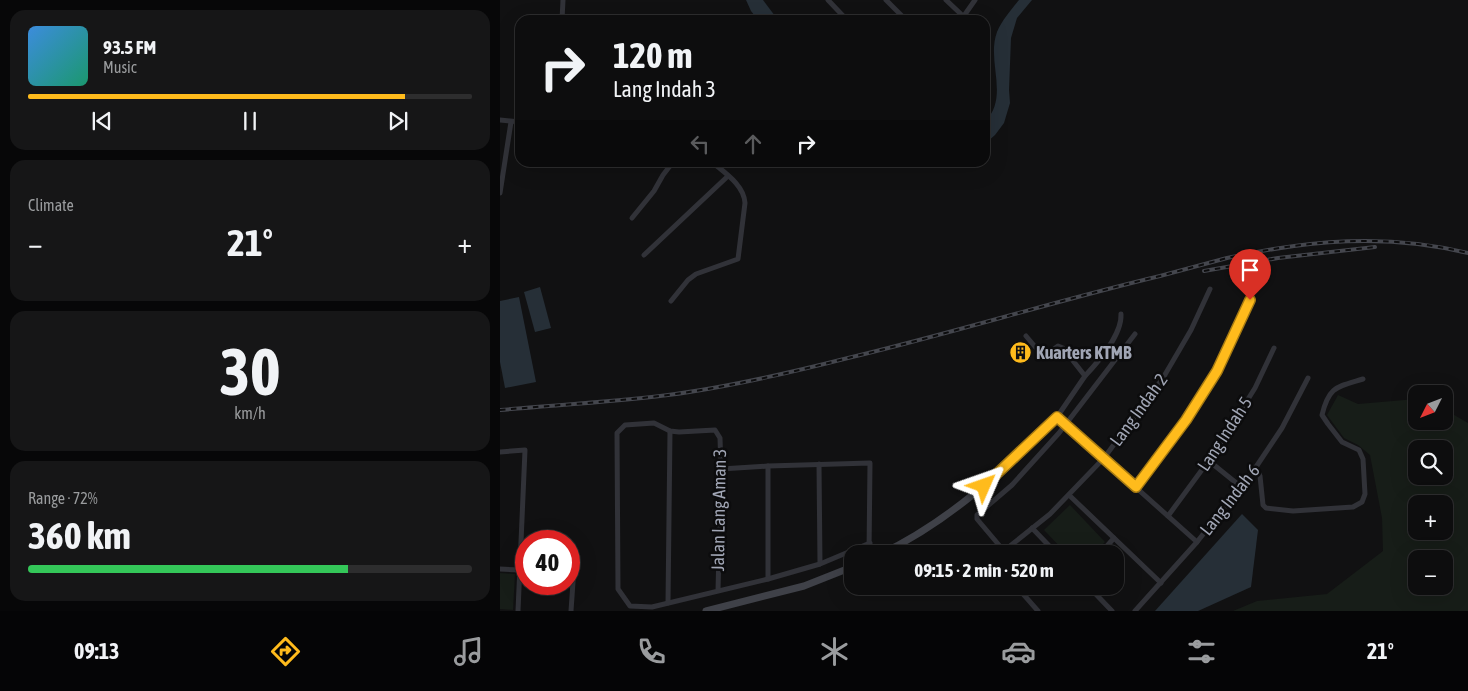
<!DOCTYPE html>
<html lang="en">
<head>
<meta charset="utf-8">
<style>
  :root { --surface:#0d0d0e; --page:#161617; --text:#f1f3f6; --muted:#9a9c9e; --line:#2d2d2e; --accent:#ffbb1c }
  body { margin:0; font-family:"Asap Condensed",sans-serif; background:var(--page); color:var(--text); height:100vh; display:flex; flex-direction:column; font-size:19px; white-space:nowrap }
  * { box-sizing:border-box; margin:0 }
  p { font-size:16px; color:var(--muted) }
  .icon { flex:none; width:28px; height:28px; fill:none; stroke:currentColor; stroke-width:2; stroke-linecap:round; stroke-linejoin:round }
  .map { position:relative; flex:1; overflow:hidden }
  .panel { display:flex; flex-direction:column; gap:10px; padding:10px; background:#070708; width:500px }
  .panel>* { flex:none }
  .hud { position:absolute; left:15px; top:15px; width:475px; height:152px; border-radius:15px; box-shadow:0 5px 20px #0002,0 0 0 1px var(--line); background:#0d0d0e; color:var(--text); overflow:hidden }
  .needle { width:32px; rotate:228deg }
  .controls { position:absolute; left:908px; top:385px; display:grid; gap:10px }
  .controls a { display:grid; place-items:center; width:45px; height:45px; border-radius:10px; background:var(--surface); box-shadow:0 5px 20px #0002,0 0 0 1px var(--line); font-size:25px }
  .speed { position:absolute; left:15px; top:530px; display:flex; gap:10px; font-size:25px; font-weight:700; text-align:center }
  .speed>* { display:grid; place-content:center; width:65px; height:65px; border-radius:50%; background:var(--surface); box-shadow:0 5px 20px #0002,0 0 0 1px var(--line); line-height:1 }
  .speed .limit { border:8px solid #d22; background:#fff; color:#111 }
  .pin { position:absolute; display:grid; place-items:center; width:42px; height:42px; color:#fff; margin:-51px -21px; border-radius:50% 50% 50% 0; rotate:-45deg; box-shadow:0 0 5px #0007 }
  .pin .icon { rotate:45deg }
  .me { position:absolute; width:55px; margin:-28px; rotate:47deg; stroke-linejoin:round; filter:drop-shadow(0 0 4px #0008) }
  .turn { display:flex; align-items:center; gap:18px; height:105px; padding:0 15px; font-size:22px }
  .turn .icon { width:65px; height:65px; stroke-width:2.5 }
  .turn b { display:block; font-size:35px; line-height:42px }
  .lanes { display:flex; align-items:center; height:48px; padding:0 15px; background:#0003; justify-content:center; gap:25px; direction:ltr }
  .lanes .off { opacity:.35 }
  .big { font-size:38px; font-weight:700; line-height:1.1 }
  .panel .card { flex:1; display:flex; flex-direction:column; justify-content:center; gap:8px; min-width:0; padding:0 18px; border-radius:15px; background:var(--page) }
  .panel .dial { align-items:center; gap:0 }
  .dial b { font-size:65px; line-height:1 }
  .song { display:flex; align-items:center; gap:15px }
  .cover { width:60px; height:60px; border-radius:8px; background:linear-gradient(135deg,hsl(210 70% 55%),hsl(160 70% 35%)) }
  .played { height:5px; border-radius:2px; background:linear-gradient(90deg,var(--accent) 85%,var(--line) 85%) }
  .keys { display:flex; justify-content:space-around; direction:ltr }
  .heat { display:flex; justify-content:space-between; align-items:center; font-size:28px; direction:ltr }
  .charge { height:8px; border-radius:4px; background:linear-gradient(90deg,#34c759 72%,var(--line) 0) }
  .trip { position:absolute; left:344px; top:545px; width:280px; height:50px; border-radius:15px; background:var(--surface); box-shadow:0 5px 20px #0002,0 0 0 1px var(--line); font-weight:700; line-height:50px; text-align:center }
  .dock { display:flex; height:80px; justify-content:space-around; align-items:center; background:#050506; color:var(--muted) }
  .dock .icon { width:35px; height:35px }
  .dock .selected { color:var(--accent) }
  .dock b { font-size:22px; color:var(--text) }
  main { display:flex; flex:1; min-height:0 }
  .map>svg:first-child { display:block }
</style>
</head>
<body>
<main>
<section class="panel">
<div class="card">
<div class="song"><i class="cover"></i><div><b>93.5 FM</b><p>Music</p></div></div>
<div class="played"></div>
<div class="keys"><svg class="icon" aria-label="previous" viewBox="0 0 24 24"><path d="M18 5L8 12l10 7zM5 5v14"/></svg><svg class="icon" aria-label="pause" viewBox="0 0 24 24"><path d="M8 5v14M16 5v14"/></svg><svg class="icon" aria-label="next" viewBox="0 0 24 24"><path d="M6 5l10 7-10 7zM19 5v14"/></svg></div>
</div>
<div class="card"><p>Climate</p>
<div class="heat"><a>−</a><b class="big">21°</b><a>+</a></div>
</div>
<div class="card dial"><b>30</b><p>km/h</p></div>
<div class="card"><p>Range · 72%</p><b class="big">360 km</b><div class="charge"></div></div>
</section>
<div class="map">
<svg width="968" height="611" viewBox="0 0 968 611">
  <rect width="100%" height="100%" fill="#111112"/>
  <!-- green -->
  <g fill="#171d18" fill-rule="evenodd">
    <path d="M838,395L858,404L916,399V421H944V409L968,423V611H733L757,601L827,594L883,551L882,518L870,455L858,445L844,438L827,415ZM916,449H944V476H916ZM916,504H944V531H916ZM916,559H944V586H916Z"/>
    <path d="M570,505L605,542L593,554H567L544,530Z"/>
    <path d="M0,573L15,574L13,610L0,609Z"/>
  </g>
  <!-- water -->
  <g fill="#262f37">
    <path d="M246,0H263L278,20H258L251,11Z"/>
    <path d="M519,0H532L517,18L511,38L509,90L510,103L504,123L495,135L485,144V122C510,96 486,62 497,32C502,20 511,10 519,0Z"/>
    <path d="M40,287L51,328L35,332L24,292Z"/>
    <path d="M19,297L36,382L5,388L0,362V301Z"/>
    <path d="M742,514L758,530L751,587L698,611H655Z"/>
  </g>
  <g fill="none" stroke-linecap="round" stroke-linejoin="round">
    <!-- street -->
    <g stroke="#313238" stroke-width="5">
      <path d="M328,0L347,20"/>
      <path d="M386,0L406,20"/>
      <path d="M446,0L463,16"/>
      <path d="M62,20L63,0"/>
      <path d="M461,20L475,0"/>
      <path d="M0,120L20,122"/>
      <path d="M0,193L11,122"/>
      <path d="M132,218L154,191L163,175L173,162"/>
      <path d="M144,255L228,176"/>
      <path d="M171,301L188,280L196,274L238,259L245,203C244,185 225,173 212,162"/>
      <path d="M526,336L542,355H546L558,346L563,348L585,376L557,417L697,542"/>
      <path d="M585,376C599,361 622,335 621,314"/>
      <path d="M0,452L25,450L18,611"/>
      <path d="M709,461L740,486"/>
      <path d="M319,464L320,564"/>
      <path d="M268,466V579"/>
      <path d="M756,467L760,476L763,505L766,508L793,511L853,507L862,502L865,494L863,459L859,450L842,442L828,424L822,415C829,386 837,387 863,379"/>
      <path d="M221,469L268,466L370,463L369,554"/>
      <path d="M636,487L686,420L717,371L751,300"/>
      <path d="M569,495L661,583"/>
      <path d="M668,516L715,452L755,388L774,348"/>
      <path d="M532,528L557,554"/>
      <path d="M504,551L477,519V515L512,485L559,433L635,334"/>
      <path d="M500,554L550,514L604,458L663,378L691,330L710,289"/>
      <path d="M600,554L614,538"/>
      <path d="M0,569L19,570"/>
      <path d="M69,575L73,578V582L71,611"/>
      <path d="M516,586L538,611"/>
      <path d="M588,586L612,611"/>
      <path d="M218,591L221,469L220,438L215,430L179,432L170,431L154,423L125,425L117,433L118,589L130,606L152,607L268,579L320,564L370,543"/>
      <path d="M168,603L170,431"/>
      <path d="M635,611L697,542L756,467L782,428L808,378"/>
    </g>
    <!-- secondary -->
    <g stroke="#3f4148" stroke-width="7">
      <path d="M381,554C450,521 504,470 557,417"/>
      <path d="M206,611L304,586L352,567"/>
    </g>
    <defs>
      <g id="rail">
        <path d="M704,271L778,258L875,247"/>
        <path d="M0,410C56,405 112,402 168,395C229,387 289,373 348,358C453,333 555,301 660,276C682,270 705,264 727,258C809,240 886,233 968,253"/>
      </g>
    </defs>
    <!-- rail casing -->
    <use href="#rail" stroke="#44464d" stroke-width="4"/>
    <!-- rail -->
    <use href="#rail" stroke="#0c0c0d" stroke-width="2" stroke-dasharray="5.5" stroke-linecap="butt"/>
  </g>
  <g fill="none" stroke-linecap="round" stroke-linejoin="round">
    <defs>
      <path id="route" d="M484,486L557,417L636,487L686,420L717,371L750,300"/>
    </defs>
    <!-- route casing -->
    <use href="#route" stroke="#a67a12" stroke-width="12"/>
    <!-- route -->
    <use href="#route" stroke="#ffbb1c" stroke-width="9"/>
  </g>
  <!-- icons -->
  <defs>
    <symbol id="building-disc" viewBox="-11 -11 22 22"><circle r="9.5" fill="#ffbb1c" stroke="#0c0c0d"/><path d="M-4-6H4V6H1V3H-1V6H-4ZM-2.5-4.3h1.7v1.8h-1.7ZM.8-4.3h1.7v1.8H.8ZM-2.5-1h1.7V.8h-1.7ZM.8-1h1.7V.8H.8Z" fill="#111"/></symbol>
  </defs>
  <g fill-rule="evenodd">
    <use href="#building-disc" x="508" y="340" width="25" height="25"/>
  </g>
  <g text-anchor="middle" stroke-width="5" stroke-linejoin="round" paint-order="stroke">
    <!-- poi labels -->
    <g font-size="18" font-weight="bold" fill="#a1a6b5" stroke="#0c0c0d" text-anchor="start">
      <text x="536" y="359">Kuarters KTMB</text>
    </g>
    <!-- street labels -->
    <g font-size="18" fill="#a1a6b5" stroke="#0c0c0d">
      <text transform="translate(639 410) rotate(-54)" y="6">Lang Indah 2</text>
      <text transform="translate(725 434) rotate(-57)" y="6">Lang Indah 5</text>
      <text transform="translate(730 500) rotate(-52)" y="6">Lang Indah 6</text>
      <text transform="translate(219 510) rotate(-89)" y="6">Jalan Lang Aman 3</text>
    </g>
  </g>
</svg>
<div class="controls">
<a><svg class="needle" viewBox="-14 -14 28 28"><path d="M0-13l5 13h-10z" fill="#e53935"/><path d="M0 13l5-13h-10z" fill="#9a9c9e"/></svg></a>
<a><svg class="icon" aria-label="search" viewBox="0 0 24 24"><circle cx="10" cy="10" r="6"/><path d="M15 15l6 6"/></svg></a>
<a>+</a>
<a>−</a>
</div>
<div class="speed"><div class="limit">40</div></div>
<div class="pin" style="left:750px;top:300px;background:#d93025"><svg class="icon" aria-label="arrive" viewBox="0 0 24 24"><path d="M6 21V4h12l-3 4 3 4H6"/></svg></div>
<svg class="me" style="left:484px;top:486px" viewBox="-20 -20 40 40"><path d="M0-17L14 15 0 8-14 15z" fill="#ffbb1c" stroke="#fff" stroke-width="4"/></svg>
<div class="trip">09:15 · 2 min · 520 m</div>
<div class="hud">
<div class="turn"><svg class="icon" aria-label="right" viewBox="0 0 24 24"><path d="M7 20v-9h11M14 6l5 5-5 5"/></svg><div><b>120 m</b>Lang Indah 3</div></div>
<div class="lanes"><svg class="icon off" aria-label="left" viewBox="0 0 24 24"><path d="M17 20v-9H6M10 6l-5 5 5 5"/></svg><svg class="icon off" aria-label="ahead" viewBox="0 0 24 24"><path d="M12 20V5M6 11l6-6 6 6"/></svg><svg class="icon" aria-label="right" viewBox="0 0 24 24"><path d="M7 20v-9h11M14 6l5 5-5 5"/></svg></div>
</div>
</div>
</main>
<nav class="dock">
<b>09:13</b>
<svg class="icon selected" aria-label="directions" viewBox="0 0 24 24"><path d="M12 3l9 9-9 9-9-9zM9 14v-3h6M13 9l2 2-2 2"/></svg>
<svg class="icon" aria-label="music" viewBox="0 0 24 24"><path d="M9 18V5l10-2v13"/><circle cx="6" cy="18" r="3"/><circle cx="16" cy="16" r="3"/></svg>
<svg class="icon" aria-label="phone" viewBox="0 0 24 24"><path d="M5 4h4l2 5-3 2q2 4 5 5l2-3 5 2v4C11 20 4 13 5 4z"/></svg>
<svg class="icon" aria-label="climate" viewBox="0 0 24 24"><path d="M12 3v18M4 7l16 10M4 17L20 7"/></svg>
<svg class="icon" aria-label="car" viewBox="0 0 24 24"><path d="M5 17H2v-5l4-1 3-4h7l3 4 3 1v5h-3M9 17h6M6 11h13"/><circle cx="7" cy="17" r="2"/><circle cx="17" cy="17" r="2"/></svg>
<svg class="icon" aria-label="filters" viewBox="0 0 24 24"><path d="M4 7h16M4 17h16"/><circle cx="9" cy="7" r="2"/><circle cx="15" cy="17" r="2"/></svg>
<b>21°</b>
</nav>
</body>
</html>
